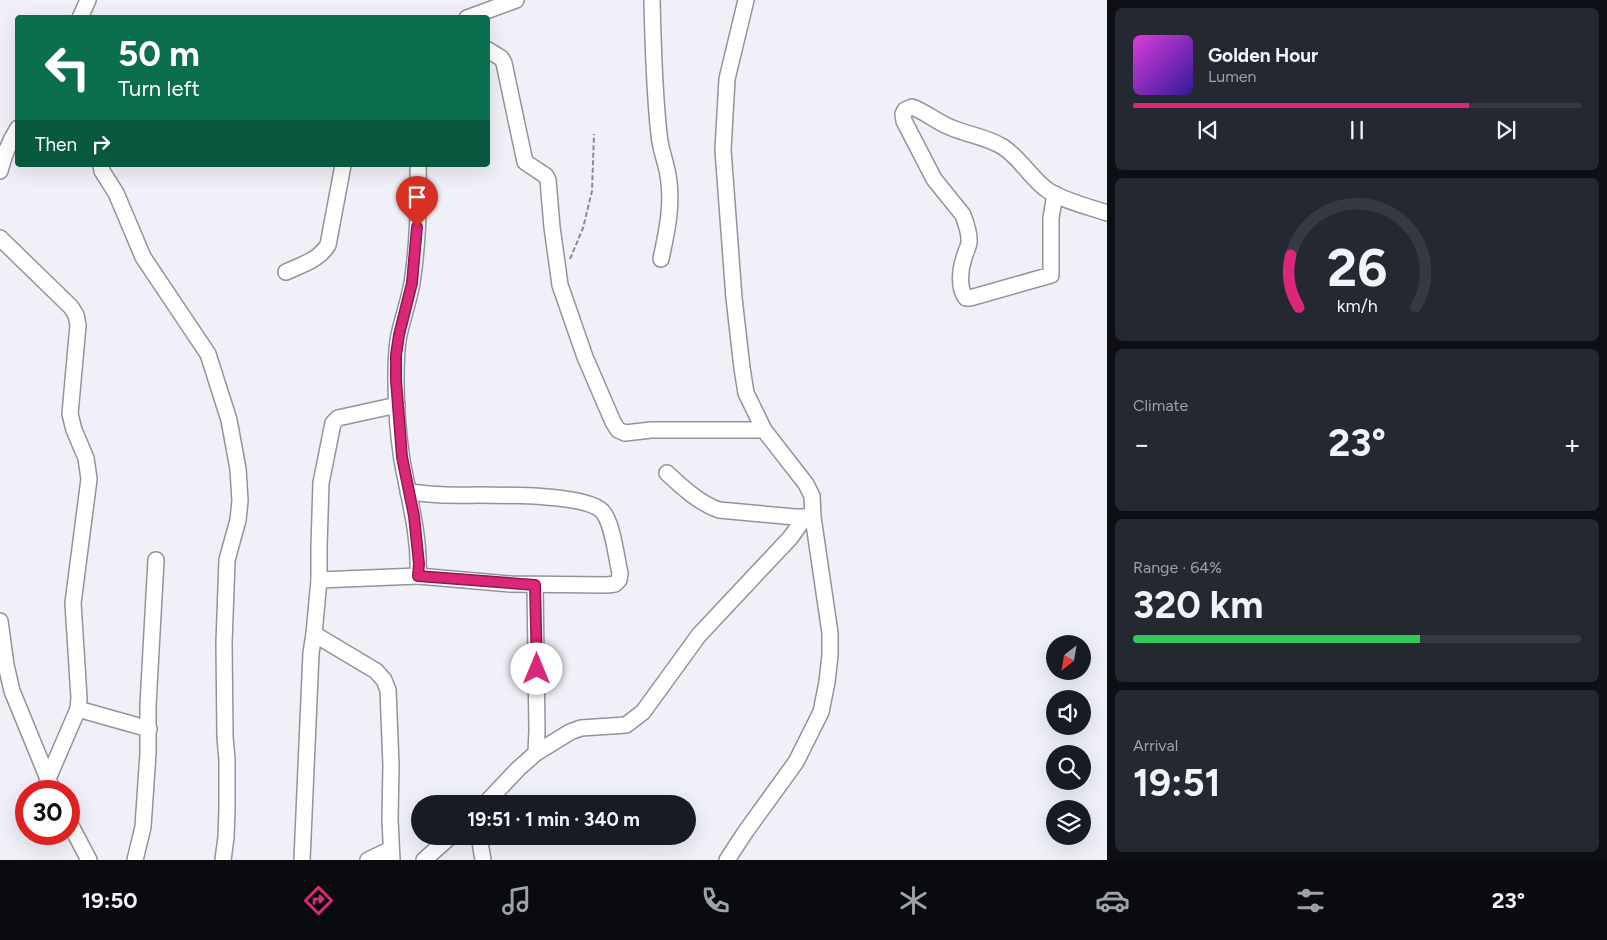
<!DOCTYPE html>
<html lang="en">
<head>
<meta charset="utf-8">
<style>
  :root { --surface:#171b24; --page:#242831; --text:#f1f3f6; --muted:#9ea1a6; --line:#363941; --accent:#db2777 }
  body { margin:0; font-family:Figtree,sans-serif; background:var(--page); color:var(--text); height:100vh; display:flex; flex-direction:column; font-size:19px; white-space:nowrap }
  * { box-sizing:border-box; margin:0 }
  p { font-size:16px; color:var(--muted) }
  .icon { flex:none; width:28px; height:28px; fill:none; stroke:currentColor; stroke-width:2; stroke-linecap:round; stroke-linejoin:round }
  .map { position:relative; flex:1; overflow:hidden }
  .side { display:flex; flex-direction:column; gap:8px; padding:8px; background:#0d0f14; width:500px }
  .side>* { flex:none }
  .banner { position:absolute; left:15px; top:15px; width:475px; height:152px; border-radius:5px; box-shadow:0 5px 20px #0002; background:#0b6e4f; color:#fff; overflow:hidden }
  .needle { width:32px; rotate:211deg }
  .tools { position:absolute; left:1046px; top:635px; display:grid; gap:10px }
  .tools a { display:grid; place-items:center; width:45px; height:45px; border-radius:50%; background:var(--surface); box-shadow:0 5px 20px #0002; font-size:25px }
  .speed { position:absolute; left:15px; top:780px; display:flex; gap:10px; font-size:25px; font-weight:700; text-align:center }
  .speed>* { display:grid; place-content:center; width:65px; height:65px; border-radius:50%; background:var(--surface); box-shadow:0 5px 20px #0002; line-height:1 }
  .speed .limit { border:8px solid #d22; background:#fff; color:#111 }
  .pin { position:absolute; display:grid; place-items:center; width:42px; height:42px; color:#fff; margin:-51px -21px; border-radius:50% 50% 50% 0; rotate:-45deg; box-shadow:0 0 5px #0007 }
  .pin .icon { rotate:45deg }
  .me { position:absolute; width:55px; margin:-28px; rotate:0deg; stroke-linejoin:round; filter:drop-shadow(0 0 4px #0008) }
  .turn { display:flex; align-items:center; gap:18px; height:105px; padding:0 20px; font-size:22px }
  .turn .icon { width:65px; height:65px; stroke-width:2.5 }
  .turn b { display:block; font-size:35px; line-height:42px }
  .then { display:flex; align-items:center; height:48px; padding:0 20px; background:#0003; gap:10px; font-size:19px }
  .big { font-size:38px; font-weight:700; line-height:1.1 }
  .side .widget { flex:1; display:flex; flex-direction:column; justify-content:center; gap:8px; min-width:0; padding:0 18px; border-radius:8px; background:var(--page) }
  .side .dial { align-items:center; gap:0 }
  .dial svg { height:130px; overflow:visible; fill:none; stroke:var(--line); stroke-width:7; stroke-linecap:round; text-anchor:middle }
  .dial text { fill:var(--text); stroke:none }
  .song { display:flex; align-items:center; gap:15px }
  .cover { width:60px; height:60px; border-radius:8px; background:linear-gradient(135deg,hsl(300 70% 55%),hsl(250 70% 35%)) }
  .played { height:5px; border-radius:2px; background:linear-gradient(90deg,var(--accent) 75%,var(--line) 75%) }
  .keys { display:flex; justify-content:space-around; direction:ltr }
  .heat { display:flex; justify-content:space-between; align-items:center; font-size:28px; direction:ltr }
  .charge { height:8px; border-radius:4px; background:linear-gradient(90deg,#34c759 64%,var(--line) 0) }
  .trip { position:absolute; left:411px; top:795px; width:285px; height:50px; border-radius:25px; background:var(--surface); box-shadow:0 5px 20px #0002; font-weight:700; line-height:50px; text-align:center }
  .tabs { display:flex; height:80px; justify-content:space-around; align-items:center; background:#090b0e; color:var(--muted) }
  .tabs .icon { width:35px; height:35px }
  .tabs .selected { color:var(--accent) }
  .tabs b { font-size:22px; color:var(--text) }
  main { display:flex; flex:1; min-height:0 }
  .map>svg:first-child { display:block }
</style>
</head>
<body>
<main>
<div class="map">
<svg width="1107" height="860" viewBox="0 0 1107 860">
  <rect width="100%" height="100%" fill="#f0f1f8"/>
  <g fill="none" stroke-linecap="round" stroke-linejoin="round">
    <defs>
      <g id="minor">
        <path d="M652,0C653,45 654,90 659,134C660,149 666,162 668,175C673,204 667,231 661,259"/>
        <path d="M80,18L88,0"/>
        <path d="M467,18L516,0"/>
        <path d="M488,50L501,58L504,63L525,162L546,176L548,180L552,227L560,285L585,357L613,422L618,430L625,433L651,430H764"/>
        <path d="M101,165L102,171L116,193L143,257L208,354L229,420L238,469L240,501L238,520L227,560L224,643L225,737L227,760V809L226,837L223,860"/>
        <path d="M0,171C4,155 9,142 18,128"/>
        <path d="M1055,194L1051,218V275L970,298H966C958,288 960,269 964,258C965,253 968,248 969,243C970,234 966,223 963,215L934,179L904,121L903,114L905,110L912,107C926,112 938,123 952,128C969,135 987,137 1003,147C1020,158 1030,177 1046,189C1060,200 1090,207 1107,213"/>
        <path d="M0,238L71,307L76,315L78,325L70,414L74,430L86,458L89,479L73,603L79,698L78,709L149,729"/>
        <path d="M286,272C301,265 319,260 328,245L343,165"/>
        <path d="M667,473C682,487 699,503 719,510L795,517H812"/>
        <path d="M408,492C421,493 434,495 446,495C477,496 582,491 602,511C613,523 616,557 620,573L619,580L615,584L607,585L511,584L418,576C420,536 409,499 402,460C398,434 396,406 396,380C396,365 396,349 399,335C403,317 409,300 412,283C418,244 419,204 418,165"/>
        <path d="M319,580V547L321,483L333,423L338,418L397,405"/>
        <path d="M0,621L6,665L12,691L53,791"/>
        <path d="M536,753L570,732L581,728L626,725L643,712L699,635L791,537L805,517"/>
        <path d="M47,781L78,709"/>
        <path d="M485,804L518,769L536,753L537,731L535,585"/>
        <path d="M69,822L89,860"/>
        <path d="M479,836L483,860"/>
        <path d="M135,860L143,827L148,753V705L156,560"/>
        <path d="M302,860L311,653L314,634"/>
        <path d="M368,860L391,849"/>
        <path d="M392,860L390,820L391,765L388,690L384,680L376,671L314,634L319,580L418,576"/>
        <path d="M424,860L451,836"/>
        <path d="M727,860L746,831L796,762L821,712L827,682L830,655V633L813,517L812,496L806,484L764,430L746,393L742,368L734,298L723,150L727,79L746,0"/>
      </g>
    </defs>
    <!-- minor casing -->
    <use href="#minor" stroke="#92949a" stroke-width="18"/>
    <!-- path -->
    <path stroke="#8c8c91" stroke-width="2" stroke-dasharray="5 2.5" stroke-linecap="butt" d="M570,259L583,228L592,191L594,134"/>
    <!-- minor -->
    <use href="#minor" stroke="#fff" stroke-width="15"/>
  </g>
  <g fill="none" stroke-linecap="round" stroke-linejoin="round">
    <defs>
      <path id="route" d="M417,227L412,283L399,335L396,355V380L402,457L414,516L419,564L418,576L535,585L537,669"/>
    </defs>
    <!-- route casing -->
    <use href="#route" stroke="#8e194d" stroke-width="12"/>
    <!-- route -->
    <use href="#route" stroke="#db2777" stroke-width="9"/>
  </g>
</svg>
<div class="tools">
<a><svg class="needle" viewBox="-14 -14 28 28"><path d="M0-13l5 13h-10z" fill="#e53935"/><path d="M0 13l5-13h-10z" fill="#9ea1a6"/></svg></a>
<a><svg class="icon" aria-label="sound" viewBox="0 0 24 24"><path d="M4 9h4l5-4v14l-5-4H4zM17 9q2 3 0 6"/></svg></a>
<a><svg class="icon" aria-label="search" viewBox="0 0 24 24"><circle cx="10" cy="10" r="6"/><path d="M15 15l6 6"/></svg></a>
<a><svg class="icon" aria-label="layers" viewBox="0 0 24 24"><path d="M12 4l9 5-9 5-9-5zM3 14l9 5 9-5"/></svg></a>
</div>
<div class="speed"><div class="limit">30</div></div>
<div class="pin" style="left:417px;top:227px;background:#d93025"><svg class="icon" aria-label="arrive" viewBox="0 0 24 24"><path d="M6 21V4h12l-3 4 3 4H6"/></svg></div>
<svg class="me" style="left:537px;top:669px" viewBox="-20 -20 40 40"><circle r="19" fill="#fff"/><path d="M0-13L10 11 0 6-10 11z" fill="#db2777"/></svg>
<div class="trip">19:51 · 1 min · 340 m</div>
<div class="banner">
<div class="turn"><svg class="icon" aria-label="left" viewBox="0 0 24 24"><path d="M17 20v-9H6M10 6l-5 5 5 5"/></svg><div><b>50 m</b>Turn left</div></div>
<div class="then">Then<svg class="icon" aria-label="right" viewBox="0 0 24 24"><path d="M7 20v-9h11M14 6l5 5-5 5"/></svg></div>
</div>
</div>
<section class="side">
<div class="widget">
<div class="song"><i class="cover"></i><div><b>Golden Hour</b><p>Lumen</p></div></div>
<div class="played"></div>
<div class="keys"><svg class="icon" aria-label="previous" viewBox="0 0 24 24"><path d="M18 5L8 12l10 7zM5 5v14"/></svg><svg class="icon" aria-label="pause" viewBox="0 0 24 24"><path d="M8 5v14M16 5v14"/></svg><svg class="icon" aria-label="next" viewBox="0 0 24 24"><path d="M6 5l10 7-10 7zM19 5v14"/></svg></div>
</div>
<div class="widget dial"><svg viewBox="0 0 100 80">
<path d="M14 69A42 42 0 1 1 86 69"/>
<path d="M14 69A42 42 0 0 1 9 37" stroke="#db2777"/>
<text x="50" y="56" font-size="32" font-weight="700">26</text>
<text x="50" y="72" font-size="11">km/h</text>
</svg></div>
<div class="widget"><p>Climate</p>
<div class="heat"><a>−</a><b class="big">23°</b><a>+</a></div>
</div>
<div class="widget"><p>Range · 64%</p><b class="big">320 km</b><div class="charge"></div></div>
<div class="widget"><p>Arrival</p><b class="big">19:51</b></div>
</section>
</main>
<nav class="tabs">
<b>19:50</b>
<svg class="icon selected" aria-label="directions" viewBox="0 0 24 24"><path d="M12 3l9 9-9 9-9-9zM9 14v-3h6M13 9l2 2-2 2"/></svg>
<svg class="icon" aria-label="music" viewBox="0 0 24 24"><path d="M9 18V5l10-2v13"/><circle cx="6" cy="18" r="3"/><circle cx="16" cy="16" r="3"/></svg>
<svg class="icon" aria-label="phone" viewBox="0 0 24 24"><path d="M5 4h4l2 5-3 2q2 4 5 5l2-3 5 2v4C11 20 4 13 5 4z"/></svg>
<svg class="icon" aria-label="climate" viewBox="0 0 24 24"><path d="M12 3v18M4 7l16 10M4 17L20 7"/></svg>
<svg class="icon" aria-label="car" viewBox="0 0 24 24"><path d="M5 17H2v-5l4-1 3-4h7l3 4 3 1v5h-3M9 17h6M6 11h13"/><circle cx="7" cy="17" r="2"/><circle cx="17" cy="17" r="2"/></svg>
<svg class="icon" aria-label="filters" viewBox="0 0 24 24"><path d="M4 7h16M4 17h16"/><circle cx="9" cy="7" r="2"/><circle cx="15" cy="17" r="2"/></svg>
<b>23°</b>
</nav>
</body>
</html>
